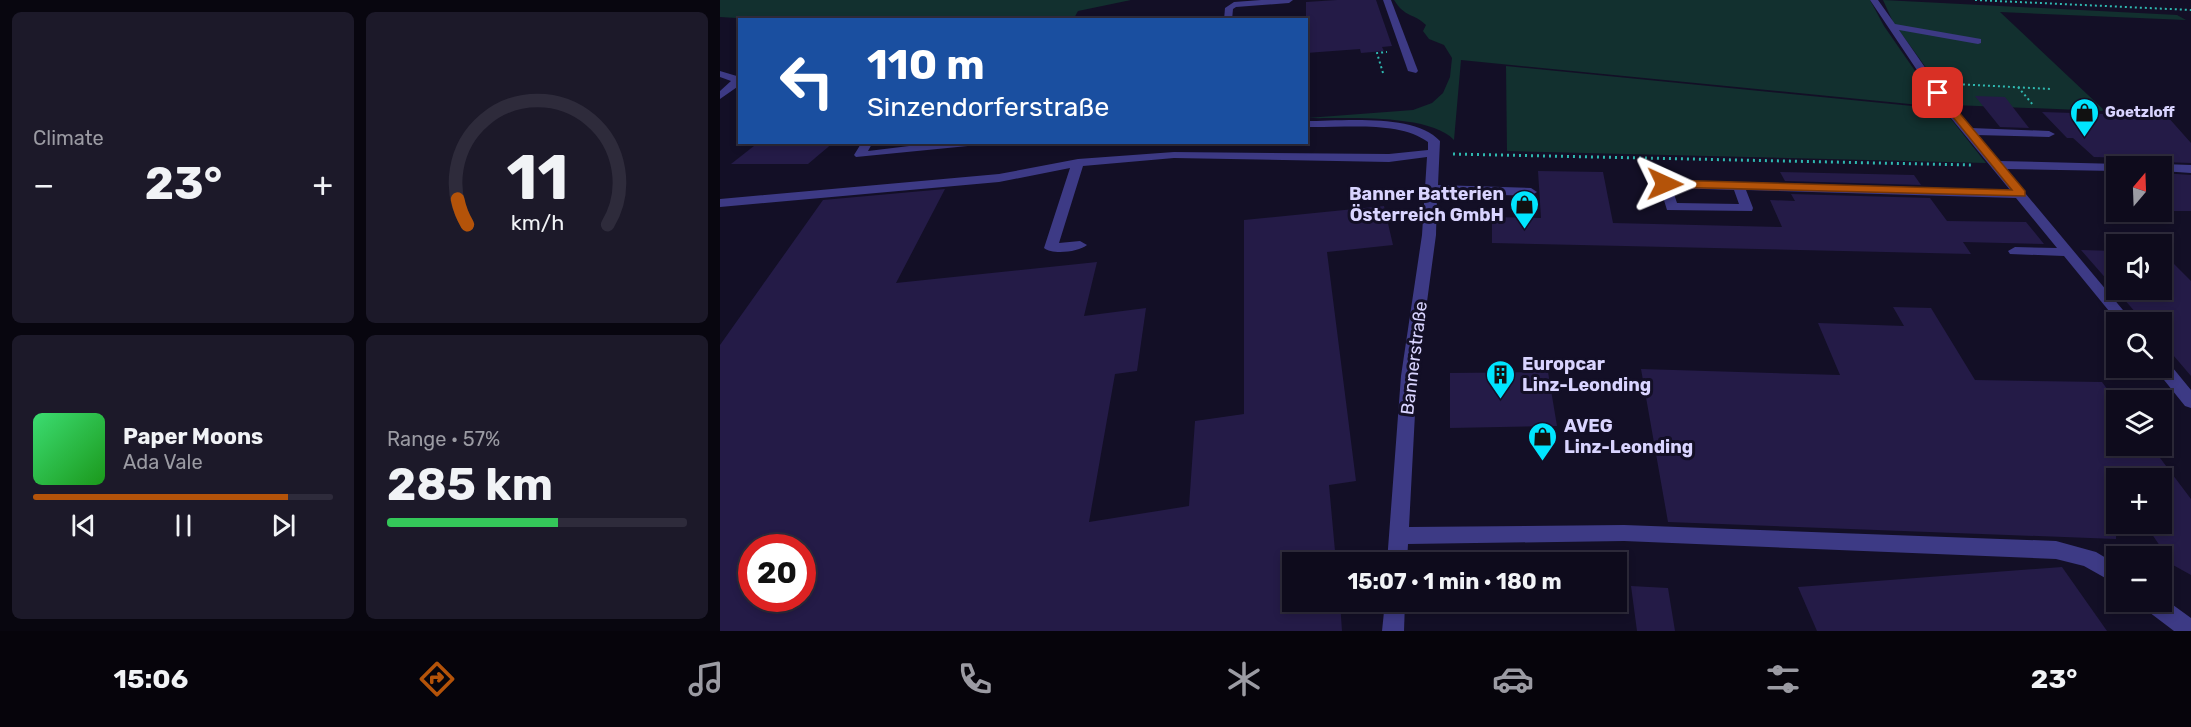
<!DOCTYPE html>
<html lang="en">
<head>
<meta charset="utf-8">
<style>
  :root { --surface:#0e0b1c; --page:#1c1929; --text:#f1f3f6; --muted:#9b9ba3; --line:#2e2b3b; --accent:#b45309 }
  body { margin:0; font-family:Rubik,sans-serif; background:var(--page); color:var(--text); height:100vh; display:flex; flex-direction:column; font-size:22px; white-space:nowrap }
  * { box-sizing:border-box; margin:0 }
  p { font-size:20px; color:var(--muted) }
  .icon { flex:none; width:33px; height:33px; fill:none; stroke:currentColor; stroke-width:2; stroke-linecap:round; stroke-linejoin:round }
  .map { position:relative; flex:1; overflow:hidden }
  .panel { display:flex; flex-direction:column; gap:12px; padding:12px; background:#08060f; width:720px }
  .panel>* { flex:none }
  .guide { position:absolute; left:18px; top:18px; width:570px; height:126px; border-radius:0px; box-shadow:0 3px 9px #0003,0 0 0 2px var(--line); background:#1a4fa0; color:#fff; overflow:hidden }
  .needle { width:39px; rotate:19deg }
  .controls { position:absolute; left:1386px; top:156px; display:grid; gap:12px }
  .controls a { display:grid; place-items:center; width:66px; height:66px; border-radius:0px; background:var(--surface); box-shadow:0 3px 9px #0003,0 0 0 2px var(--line); font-size:30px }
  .speed { position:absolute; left:18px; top:534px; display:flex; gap:12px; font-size:30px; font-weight:700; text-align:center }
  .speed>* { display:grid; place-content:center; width:78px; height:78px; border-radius:50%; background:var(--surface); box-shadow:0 3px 9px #0003,0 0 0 2px var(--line); line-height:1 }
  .speed .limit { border:9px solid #d22; background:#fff; color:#111 }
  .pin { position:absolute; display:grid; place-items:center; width:51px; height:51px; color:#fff; margin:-26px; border-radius:12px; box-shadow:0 3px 9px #0006 }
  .me { position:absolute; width:66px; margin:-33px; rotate:91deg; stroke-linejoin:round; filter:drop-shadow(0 0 4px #0008) }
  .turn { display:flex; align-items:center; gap:21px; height:126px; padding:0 30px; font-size:27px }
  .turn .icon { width:78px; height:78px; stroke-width:2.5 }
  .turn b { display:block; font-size:42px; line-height:51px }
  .big { font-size:45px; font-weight:700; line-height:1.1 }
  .panel .card { flex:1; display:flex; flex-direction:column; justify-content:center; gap:9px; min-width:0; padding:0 21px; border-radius:9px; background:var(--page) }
  .panel .dial { align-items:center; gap:0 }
  .dial svg { height:156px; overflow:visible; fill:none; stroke:var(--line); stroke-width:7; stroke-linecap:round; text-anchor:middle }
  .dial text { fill:var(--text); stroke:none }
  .song { display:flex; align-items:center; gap:18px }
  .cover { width:72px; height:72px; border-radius:9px; background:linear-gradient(135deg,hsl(140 70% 55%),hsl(120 70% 35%)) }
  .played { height:6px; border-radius:3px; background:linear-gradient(90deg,var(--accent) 85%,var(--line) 85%) }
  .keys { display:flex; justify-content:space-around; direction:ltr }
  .heat { display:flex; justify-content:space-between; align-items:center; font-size:33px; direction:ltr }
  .charge { height:9px; border-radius:4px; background:linear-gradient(90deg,#34c759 57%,var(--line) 0) }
  .panel .tiles { flex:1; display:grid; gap:12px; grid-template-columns:repeat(2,1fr) }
  .trip { position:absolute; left:562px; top:552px; width:345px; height:60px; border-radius:0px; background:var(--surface); box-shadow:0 3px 9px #0003,0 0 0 2px var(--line); font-weight:700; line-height:60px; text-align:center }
  .tab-bar { display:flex; height:96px; justify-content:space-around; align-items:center; background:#06040b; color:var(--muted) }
  .tab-bar .icon { width:42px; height:42px }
  .tab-bar .current { color:var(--accent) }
  .tab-bar b { font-size:27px; color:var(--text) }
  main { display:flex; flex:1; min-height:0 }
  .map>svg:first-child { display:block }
</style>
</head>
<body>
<main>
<section class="panel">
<div class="tiles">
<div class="card"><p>Climate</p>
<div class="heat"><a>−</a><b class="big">23°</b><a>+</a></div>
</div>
<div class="card dial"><svg viewBox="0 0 100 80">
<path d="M14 69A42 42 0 1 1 86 69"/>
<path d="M14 69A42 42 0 0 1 9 56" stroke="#b45309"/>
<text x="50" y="56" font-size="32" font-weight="700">11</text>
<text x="50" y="72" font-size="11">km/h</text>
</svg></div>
<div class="card">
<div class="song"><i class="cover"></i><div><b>Paper Moons</b><p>Ada Vale</p></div></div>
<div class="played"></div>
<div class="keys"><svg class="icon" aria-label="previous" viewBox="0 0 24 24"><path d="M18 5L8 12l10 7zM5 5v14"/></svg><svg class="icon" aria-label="pause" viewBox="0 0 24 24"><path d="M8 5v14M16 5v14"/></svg><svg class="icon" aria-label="next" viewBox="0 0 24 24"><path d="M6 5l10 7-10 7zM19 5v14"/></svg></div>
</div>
<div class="card"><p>Range · 57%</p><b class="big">285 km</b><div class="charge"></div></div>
</div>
</section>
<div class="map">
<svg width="1471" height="631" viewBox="0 0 1471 631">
  <rect width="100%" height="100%" fill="#130f26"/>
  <!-- green -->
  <g fill="#12302f">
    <path d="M0,0H411L358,11L353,20L33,19L0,17Z"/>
    <path d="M674,0H1150L1164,26L1220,107L741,60L734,140C709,113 623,119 587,118L693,110L712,103L723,93L730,77L732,58L724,45L709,39L703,31L706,25C694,13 685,18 674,0Z"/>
    <path d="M1163,0L1457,15L1466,20L1280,12L1385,111L1233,105L1173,22Z"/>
    <path d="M786,66L1223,109L1266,163L787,151Z"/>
  </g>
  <!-- building -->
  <g fill="#241b47" fill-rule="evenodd">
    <path d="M617,0H656L672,46L662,47L664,51L641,53L640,49L586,53V2Z"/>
    <path d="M1255,96L1285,97L1309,128L1280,127Z"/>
    <path d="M1322,112L1447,116L1471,143V163L1442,162V159L1374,157L1353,138H1347Z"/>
    <path d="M39,142H114L88,164H11Z"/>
    <path d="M818,171L883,172L893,223L1062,227L1050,200L1075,201L1071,194L1210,198L1227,221L1306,222L1324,244L1243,242L1251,254L772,243V217L821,218Z"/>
    <path d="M1060,172L1194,175L1201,185L1065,181Z"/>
    <path d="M1442,173L1471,175V211H1449L1442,204Z"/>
    <path d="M225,189L176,283L377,262L364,316L426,308L417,371L395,374L369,522L469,506L475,421L524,414V220L664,206L673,245L607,252L636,481L609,485L616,562H573V602H620L622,631H0V345L103,200ZM32,548H82V598H32Z"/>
    <path d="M1361,250L1396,251V290H1442V252L1471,281V376L1442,342V322H1424Z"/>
    <path d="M1173,307L1211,308L1255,380L1382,382L1396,401V446H1431L1471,499V575L1453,565L1425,524H1442V478H1396V539L948,522L921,369L1120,375L1098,323L1184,326Z"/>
    <path d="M828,372L837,426L730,428V373Z"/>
    <path d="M1342,567L1387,631H1097L1078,587Z"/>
    <path d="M911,586L948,588L955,631H917Z"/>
  </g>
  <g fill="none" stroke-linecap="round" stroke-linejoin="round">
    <!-- path-far1 -->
    <g stroke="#2fb8b0" stroke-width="2" stroke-dasharray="2 3" stroke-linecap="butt">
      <path d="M1255,0L1471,10"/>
      <path d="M663,73L657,53L667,52"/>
      <path d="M1233,84L1332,89"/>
      <path d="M1298,87L1314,106"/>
    </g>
    <!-- path -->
    <path stroke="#2fb8b0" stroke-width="3" stroke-dasharray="2 4" stroke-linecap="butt" d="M733,154L1253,165"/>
    <!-- minor -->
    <g fill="#3d3a85" fill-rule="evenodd">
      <path d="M541,0H573L569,3L516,7L513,9L512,20H504L505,8L514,2Z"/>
      <path d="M663,0H671L698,71L696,73L688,71Z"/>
      <path d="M1150,0H1158L1175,24L1261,39V43L1258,44L1179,30L1229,102L1251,128L1329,131L1335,134L1329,137L1256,135L1279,161L1400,164L1402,166H1396V171L1285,169L1413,322H1398L1344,256L1290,254L1288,251L1295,247L1337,248L1296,198L1026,190L1033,208L1032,211L947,210L939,184L945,180L1290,190L1221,106ZM952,188L1014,190L1019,204L957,203Z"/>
      <path d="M0,71L20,77V85L0,99V91L11,81L0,77Z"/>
      <path d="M586,121C622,121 695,113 720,141L718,185L811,188L817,192L811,196L717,193L716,235L697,376L689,527L904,525L1336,541L1376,552L1396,564V584L1364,566L1336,559L904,541L688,544L687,562H667L681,376L702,235L707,157L669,162L454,158L363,166L339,243L360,241L367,245C359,252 332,255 324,248L350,168L279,182L0,207V199L279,174L358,159L454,152L669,154L708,150V142C679,120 622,128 586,127Z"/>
      <path d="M142,142H153L148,151L222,142H263L258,145L136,157L134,155Z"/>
      <path d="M1442,164L1471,165V173L1442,171V166H1437Z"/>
      <path d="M1442,360L1448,362L1471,390V408L1465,406L1436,370L1435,368H1442Z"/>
      <path d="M1442,597L1471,618V631H1454L1425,609L1422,602H1442Z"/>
      <path d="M665,602H685L684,631H662Z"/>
    </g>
  </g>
  <!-- route -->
  <path fill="#b45309" stroke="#753606" stroke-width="1.5" d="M1215,91H1221L1305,191V196L945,187L939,184L945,180L1292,190L1215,95Z"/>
  <!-- icons -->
  <defs>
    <symbol id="shop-pin" viewBox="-11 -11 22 30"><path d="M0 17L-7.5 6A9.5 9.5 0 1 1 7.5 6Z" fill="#00e5ff" stroke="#130f26"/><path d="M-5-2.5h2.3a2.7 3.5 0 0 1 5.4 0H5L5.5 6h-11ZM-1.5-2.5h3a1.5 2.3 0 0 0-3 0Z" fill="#111"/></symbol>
    <symbol id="building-pin" viewBox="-11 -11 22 30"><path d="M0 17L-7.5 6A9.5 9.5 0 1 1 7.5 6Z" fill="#00e5ff" stroke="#130f26"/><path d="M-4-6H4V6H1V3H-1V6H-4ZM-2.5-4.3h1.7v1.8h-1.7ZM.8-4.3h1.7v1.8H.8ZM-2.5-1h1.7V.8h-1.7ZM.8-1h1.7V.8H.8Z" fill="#111"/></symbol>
  </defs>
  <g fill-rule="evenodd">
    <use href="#shop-pin" x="1348" y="96" width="33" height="45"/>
    <use href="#shop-pin" x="788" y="188" width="33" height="45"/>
    <use href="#building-pin" x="764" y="358" width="33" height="45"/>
    <use href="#shop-pin" x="806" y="420" width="33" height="45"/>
  </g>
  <g text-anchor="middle" stroke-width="6" stroke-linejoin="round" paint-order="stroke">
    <!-- far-poi labels -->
    <g font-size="15" font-weight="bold" fill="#d9d4ff" stroke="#130f26" text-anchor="start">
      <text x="1385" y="117">Goetzloff</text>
    </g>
    <!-- poi labels -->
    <g font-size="18" font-weight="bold" fill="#d9d4ff" stroke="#130f26" text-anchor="start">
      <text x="784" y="200" text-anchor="end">Banner Batterien<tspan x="784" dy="21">Österreich GmbH</tspan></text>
      <text x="802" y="370">Europcar<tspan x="802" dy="21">Linz-Leonding</tspan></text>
      <text x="844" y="432">AVEG<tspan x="844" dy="21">Linz-Leonding</tspan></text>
    </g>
    <!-- street labels -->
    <g font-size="18" fill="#d9d4ff" stroke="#130f26">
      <text transform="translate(694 358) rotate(-83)" y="6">Bannerstraße</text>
    </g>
  </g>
</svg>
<div class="controls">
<a><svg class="needle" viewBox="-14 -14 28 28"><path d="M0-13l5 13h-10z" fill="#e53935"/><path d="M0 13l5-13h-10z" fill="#9b9ba3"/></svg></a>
<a><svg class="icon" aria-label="sound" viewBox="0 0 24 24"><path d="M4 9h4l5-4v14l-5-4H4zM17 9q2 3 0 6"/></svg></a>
<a><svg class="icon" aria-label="search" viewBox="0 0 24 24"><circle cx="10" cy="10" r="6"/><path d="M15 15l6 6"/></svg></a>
<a><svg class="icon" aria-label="layers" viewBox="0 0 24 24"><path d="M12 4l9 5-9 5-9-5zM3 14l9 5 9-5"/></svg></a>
<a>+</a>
<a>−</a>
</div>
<div class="speed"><div class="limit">20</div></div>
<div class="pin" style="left:1218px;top:93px;background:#d93025"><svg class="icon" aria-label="arrive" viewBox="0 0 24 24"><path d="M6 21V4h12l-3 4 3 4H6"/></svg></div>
<svg class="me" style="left:945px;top:184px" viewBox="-20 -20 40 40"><path d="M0-17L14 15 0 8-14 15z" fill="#b45309" stroke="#fff" stroke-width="4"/></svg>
<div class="trip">15:07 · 1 min · 180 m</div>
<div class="guide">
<div class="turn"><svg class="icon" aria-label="left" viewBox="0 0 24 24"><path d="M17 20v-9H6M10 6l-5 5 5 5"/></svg><div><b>110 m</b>Sinzendorferstraße</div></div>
</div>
</div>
</main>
<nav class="tab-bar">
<b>15:06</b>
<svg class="icon current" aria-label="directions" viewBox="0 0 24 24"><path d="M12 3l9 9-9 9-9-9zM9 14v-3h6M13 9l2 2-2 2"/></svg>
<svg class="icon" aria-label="music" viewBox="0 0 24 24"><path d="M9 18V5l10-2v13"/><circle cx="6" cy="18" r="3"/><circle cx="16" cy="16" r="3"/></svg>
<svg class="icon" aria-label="phone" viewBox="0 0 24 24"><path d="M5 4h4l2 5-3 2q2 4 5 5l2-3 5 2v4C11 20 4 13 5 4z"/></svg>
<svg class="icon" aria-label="climate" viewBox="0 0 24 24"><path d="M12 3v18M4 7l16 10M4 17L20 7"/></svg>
<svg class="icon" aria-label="car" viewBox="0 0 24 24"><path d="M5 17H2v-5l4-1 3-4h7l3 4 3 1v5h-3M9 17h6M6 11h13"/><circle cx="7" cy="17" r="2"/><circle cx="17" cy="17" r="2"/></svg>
<svg class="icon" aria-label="filters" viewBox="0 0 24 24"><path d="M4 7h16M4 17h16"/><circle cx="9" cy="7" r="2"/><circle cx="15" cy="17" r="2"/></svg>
<b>23°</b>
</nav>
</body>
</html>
